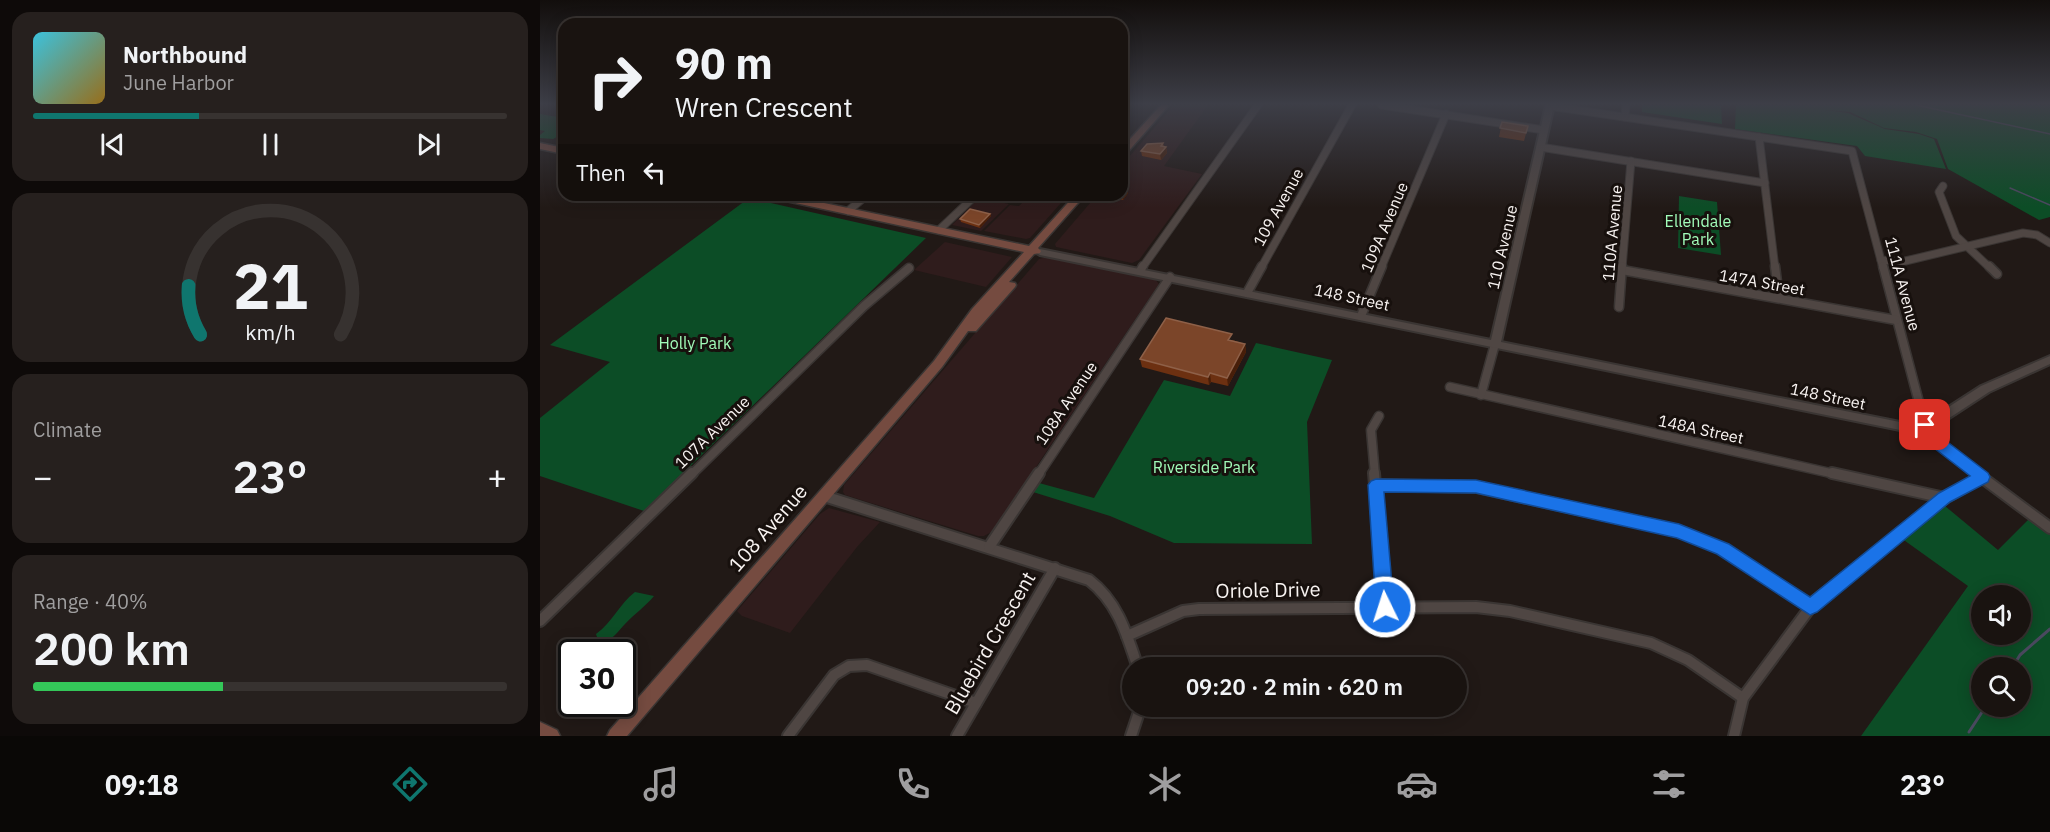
<!DOCTYPE html>
<html lang="en">
<head>
<meta charset="utf-8">
<style>
  :root { --surface:#191310; --page:#26201e; --text:#f1f3f6; --muted:#9f9e9f; --line:#373230; --accent:#0f766e }
  body { margin:0; font-family:"IBM Plex Sans",sans-serif; background:var(--page); color:var(--text); height:100vh; display:flex; flex-direction:column; font-size:22px; white-space:nowrap }
  * { box-sizing:border-box; margin:0 }
  p { font-size:20px; color:var(--muted) }
  .icon { flex:none; width:33px; height:33px; fill:none; stroke:currentColor; stroke-width:2; stroke-linecap:round; stroke-linejoin:round }
  .map { position:relative; flex:1; overflow:hidden }
  .sheet { display:flex; flex-direction:column; gap:12px; padding:12px; background:#0e0a09; width:540px }
  .sheet>* { flex:none }
  .guide { position:absolute; left:18px; top:18px; width:570px; height:183px; border-radius:18px; box-shadow:0 3px 15px #0003,0 0 0 2px var(--line); background:#191310; color:var(--text); overflow:hidden }
  .buttons { position:absolute; left:1431px; top:585px; display:grid; gap:12px }
  .buttons a { display:grid; place-items:center; width:60px; height:60px; border-radius:50%; background:var(--surface); box-shadow:0 3px 15px #0003,0 0 0 2px var(--line); font-size:30px }
  .speed { position:absolute; left:18px; top:639px; display:flex; gap:12px; font-size:30px; font-weight:700; text-align:center }
  .speed>* { display:grid; place-content:center; width:78px; height:78px; border-radius:50%; background:var(--surface); box-shadow:0 3px 15px #0003,0 0 0 2px var(--line); line-height:1 }
  .speed .limit { border:3px solid #111; border-radius:9px; background:#fff; color:#111 }
  .pin { position:absolute; display:grid; place-items:center; width:51px; height:51px; color:#fff; margin:-26px; border-radius:12px; box-shadow:0 3px 9px #0006 }
  .me { position:absolute; width:66px; margin:-33px; rotate:356deg; stroke-linejoin:round; filter:drop-shadow(0 0 4px #0008) }
  .turn { display:flex; align-items:center; gap:21px; height:126px; padding:0 18px; font-size:27px }
  .turn .icon { width:78px; height:78px; stroke-width:2.5 }
  .turn b { display:block; font-size:42px; line-height:51px }
  .then { display:flex; align-items:center; height:57px; padding:0 18px; background:#0003; gap:12px; font-size:22px }
  .big { font-size:45px; font-weight:600; line-height:1.1 }
  .sheet .tile { flex:1; display:flex; flex-direction:column; justify-content:center; gap:9px; min-width:0; padding:0 21px; border-radius:18px; background:var(--page) }
  .sheet .dial { align-items:center; gap:0 }
  .dial svg { height:156px; overflow:visible; fill:none; stroke:var(--line); stroke-width:7; stroke-linecap:round; text-anchor:middle }
  .dial text { fill:var(--text); stroke:none }
  .song { display:flex; align-items:center; gap:18px }
  .cover { width:72px; height:72px; border-radius:9px; background:linear-gradient(135deg,hsl(190 70% 55%),hsl(40 70% 35%)) }
  .played { height:6px; border-radius:3px; background:linear-gradient(90deg,var(--accent) 35%,var(--line) 35%) }
  .keys { display:flex; justify-content:space-around; direction:ltr }
  .heat { display:flex; justify-content:space-between; align-items:center; font-size:33px; direction:ltr }
  .charge { height:9px; border-radius:4px; background:linear-gradient(90deg,#34c759 40%,var(--line) 0) }
  .trip { position:absolute; left:582px; top:657px; width:345px; height:60px; border-radius:30px; background:var(--surface); box-shadow:0 3px 15px #0003,0 0 0 2px var(--line); font-weight:600; line-height:60px; text-align:center }
  .tabs { display:flex; height:96px; justify-content:space-around; align-items:center; background:#0a0806; color:var(--muted) }
  .tabs .icon { width:42px; height:42px }
  .tabs .on { color:var(--accent) }
  .tabs b { font-size:27px; color:var(--text) }
  main { display:flex; flex:1; min-height:0 }
  .map>svg:first-child { display:block }
</style>
</head>
<body>
<main>
<section class="sheet">
<div class="tile">
<div class="song"><i class="cover"></i><div><b>Northbound</b><p>June Harbor</p></div></div>
<div class="played"></div>
<div class="keys"><svg class="icon" aria-label="previous" viewBox="0 0 24 24"><path d="M18 5L8 12l10 7zM5 5v14"/></svg><svg class="icon" aria-label="pause" viewBox="0 0 24 24"><path d="M8 5v14M16 5v14"/></svg><svg class="icon" aria-label="next" viewBox="0 0 24 24"><path d="M6 5l10 7-10 7zM19 5v14"/></svg></div>
</div>
<div class="tile dial"><svg viewBox="0 0 100 80">
<path d="M14 69A42 42 0 1 1 86 69"/>
<path d="M14 69A42 42 0 0 1 8 44" stroke="#0f766e"/>
<text x="50" y="56" font-size="32" font-weight="700">21</text>
<text x="50" y="72" font-size="11">km/h</text>
</svg></div>
<div class="tile"><p>Climate</p>
<div class="heat"><a>−</a><b class="big">23°</b><a>+</a></div>
</div>
<div class="tile"><p>Range · 40%</p><b class="big">200 km</b><div class="charge"></div></div>
</section>
<div class="map">
<svg width="1510" height="736" viewBox="0 0 1510 736">
  <rect width="100%" height="100%" fill="#211916"/>
  <!-- commercial -->
  <g fill="#2f1c1c">
    <path d="M634,105H668L624,166L662,174L599,260L592,263L516,247L515,244L557,195H582V165Z"/>
    <path d="M492,195H528L490,238L486,239L444,231L470,205L479,206L489,196L507,199Z"/>
    <path d="M439,198L469,204L441,231L412,225Z"/>
    <path d="M405,242L472,257L446,287L374,270Z"/>
    <path d="M507,257L614,278L619,284L453,531L444,536H438L305,495L303,492L304,485L499,259Z"/>
    <path d="M289,508L340,522L317,547L250,633L202,616L197,611L280,514Z"/>
  </g>
  <!-- green -->
  <g fill="#0c4d26" fill-rule="evenodd">
    <path d="M1102,105H1181L1182,124L1102,112Z"/>
    <path d="M1196,105H1510V217L1499,220L1408,169L1397,139L1376,132L1344,128L1310,112L1286,110L1308,113L1345,129L1379,134L1394,139L1406,169L1325,156L1317,146L1195,129Z"/>
    <path d="M0,114L24,118V133L13,139L0,138V135L5,131L0,130Z"/>
    <path d="M1139,196L1177,202L1181,255L1138,248Z"/>
    <path d="M209,198L386,238L104,511L0,476V418L70,362L10,345Z"/>
    <path d="M716,343L792,360L767,422L772,544L634,543L570,516L493,492L499,483L554,498L624,380L690,396Z"/>
    <path d="M1405,506L1458,550L1490,518L1510,533V736H1321L1428,586L1361,538ZM1442,596H1480V634H1442ZM1442,668H1480V706H1442Z"/>
    <path d="M95,592L114,596C105,607 94,614 85,624C76,633 72,643 58,640L56,634C73,622 79,604 95,592Z"/>
  </g>
  <g fill="none" stroke-linecap="round" stroke-linejoin="round">
    <!-- stream-far1 -->
    <g stroke="#4a495f" stroke-width="1.5">
      <path d="M1376,105L1510,134"/>
      <path d="M1470,188L1510,205"/>
    </g>
    <!-- stream -->
    <g stroke="#4a495f" stroke-width="3">
      <path d="M1472,668L1480,655L1510,629"/>
      <path d="M1429,732L1446,706"/>
    </g>
    <defs>
      <g id="minor-far2">
        <path d="M842,105L1004,130"/>
        <path d="M1010,106L1312,151L1343,268"/>
        <path d="M1085,117L1086,105"/>
        <path d="M1219,137L1235,268"/>
        <path d="M1000,147L1225,183"/>
        <path d="M1403,186L1399,192L1416,236L1450,268"/>
        <path d="M308,211L327,195"/>
        <path d="M399,230L436,195"/>
        <path d="M1341,260L1361,262L1483,233L1497,235L1510,243"/>
        <path d="M602,268L718,105"/>
        <path d="M721,268L812,105"/>
        <path d="M841,268L906,114"/>
        <path d="M1082,268L1091,161"/>
      </g>
      <g id="minor-far1">
        <path d="M1235,266L1239,298"/>
        <path d="M1343,266L1385,425L1407,451L1438,475"/>
        <path d="M1449,266L1457,274"/>
        <path d="M1082,270L1356,320"/>
        <path d="M600,271L603,266"/>
        <path d="M707,293L722,266"/>
        <path d="M1079,307L1082,266"/>
        <path d="M821,316L842,266"/>
        <path d="M910,387L1299,475"/>
        <path d="M941,395L955,344"/>
        <path d="M151,475L324,306L369,268"/>
        <path d="M498,475L630,277"/>
        <path d="M835,475L831,430L839,416"/>
      </g>
      <g id="minor">
        <path d="M834,473L845,607"/>
        <path d="M1292,473L1405,498"/>
        <path d="M1436,473L1510,528"/>
        <path d="M836,485L936,487L1139,531L1183,549L1270,607"/>
        <path d="M284,496L549,580C578,602 587,635 598,668"/>
        <path d="M449,547L499,473"/>
        <path d="M0,621L152,473"/>
        <path d="M587,636L643,611L659,609L936,607L970,611L1111,643L1148,660L1203,698"/>
        <path d="M248,736L294,675L309,666L327,665L436,703"/>
        <path d="M417,736L515,568"/>
        <path d="M591,736L601,706"/>
        <path d="M1194,736L1203,698L1275,601L1405,498L1442,477"/>
      </g>
      <path id="tertiary" d="M1006,105H1014L961,342L1365,423L1390,419L1441,386L1510,356V364L1449,392L1397,426L1365,431L500,255L495,252L500,249L951,340Z"/>
      <g id="secondary">
        <path d="M621,105H629L585,155L582,156V148Z"/>
        <path d="M0,143L24,148V154L0,149Z"/>
        <path d="M227,195H246L489,246L535,195H545L498,248L501,251L500,253L494,254L469,282L475,283L476,285L475,287L436,331H428L402,367L87,736H67L70,730L394,361L432,309L484,252L232,198Z"/>
        <path d="M0,722L17,730L20,736H0Z"/>
      </g>
    </defs>
    <!-- minor-far2 casing -->
    <use href="#minor-far2" stroke="#3a3533" stroke-width="9"/>
    <!-- minor-far1 casing -->
    <use href="#minor-far1" stroke="#3a3533" stroke-width="11"/>
    <!-- minor casing -->
    <use href="#minor" stroke="#3a3533" stroke-width="14"/>
    <!-- tertiary casing -->
    <use href="#tertiary" stroke="#3a3533" stroke-width="4"/>
    <!-- secondary casing -->
    <use href="#secondary" stroke="#3a3533" stroke-width="3"/>
    <!-- minor-far2 -->
    <use href="#minor-far2" stroke="#4f4643" stroke-width="7"/>
    <!-- minor-far1 -->
    <use href="#minor-far1" stroke="#4f4643" stroke-width="8"/>
    <!-- minor -->
    <use href="#minor" stroke="#4f4643" stroke-width="10"/>
    <!-- tertiary -->
    <use href="#tertiary" fill="#4f4643" fill-rule="evenodd"/>
    <!-- secondary -->
    <use href="#secondary" fill="#754b40" fill-rule="evenodd"/>
  </g>
  <!-- wall -->
  <g fill="#6c3011">
    <path d="M962,122L988,126L984,141L959,137Z"/>
    <path d="M623,143L624,147H626L627,153L621,160L602,156L601,151Z"/>
    <path d="M582,186L588,193L583,200L564,197L563,195H582Z"/>
    <path d="M495,195H517L513,200L495,196Z"/>
    <path d="M450,214L451,216L440,228L421,222L420,219Z"/>
    <path d="M692,340L705,344L706,352L688,386L671,382L669,385L602,367L600,359Z"/>
  </g>
  <!-- shaded-wall -->
  <g fill="#471e09">
    <path d="M626,147L627,153L621,160L620,154Z"/>
    <path d="M587,187L588,193L583,200L582,194Z"/>
    <path d="M512,195H517L513,200Z"/>
    <path d="M450,214L451,216L440,228L439,225Z"/>
    <path d="M705,344L706,352L688,386L687,378Z"/>
    <path d="M670,373L671,382L669,385L668,377Z"/>
  </g>
  <!-- building -->
  <g fill="#7b4529" stroke="#8e6048" stroke-width="1.5">
    <path d="M962,122L988,126L986,133L960,128Z"/>
    <path d="M623,143L621,146L626,147L620,154L601,151L607,144Z"/>
    <path d="M582,186L587,187L582,194Z"/>
    <path d="M430,209L450,214L439,225L420,219Z"/>
    <path d="M626,318L692,334L688,340L705,344L687,378L670,373L668,377L600,359Z"/>
  </g>
  <!-- sky -->
  <linearGradient id="sky" x2="0" y2="1"><stop stop-color="#120e0c"/><stop offset="0.5" stop-color="#3d3e47"/><stop offset="1" stop-color="#3d3e47" stop-opacity="0"/></linearGradient>
  <rect width="1510" height="208" fill="url(#sky)"/>
  <!-- route -->
  <path fill="#1a73e8" stroke="#114b97" stroke-width="1.5" d="M1385,419L1390,421L1405,440L1448,473L1450,477L1448,482L1410,502L1277,612L1270,615L1177,554L1137,538L936,493L844,492L854,607L851,613L845,615L839,613L836,607L828,485L831,481L836,479L936,480L1139,524L1189,544L1270,597L1399,493L1430,476L1394,448L1378,425L1380,421Z"/>
  <g text-anchor="middle" stroke-width="6" stroke-linejoin="round" paint-order="stroke">
    <!-- street labels -->
    <g font-size="16" fill="#f8f3f1" stroke="#17100d">
      <text transform="translate(738 207) rotate(-61)" y="6">109 Avenue</text>
      <text transform="translate(844 227) rotate(-67)" y="6">109A Avenue</text>
      <text transform="translate(1072 233) rotate(-85)" y="6">110A Avenue</text>
      <text transform="translate(962 247) rotate(-77)" y="6">110 Avenue</text>
      <text transform="translate(1222 282) rotate(10)" y="6">147A Street</text>
      <text transform="translate(1363 284) rotate(75)" y="6">111A Avenue</text>
      <text transform="translate(812 297) rotate(12)" y="6">148 Street</text>
      <text transform="translate(1288 396) rotate(12)" y="6">148 Street</text>
      <text transform="translate(526 403) rotate(-56)" y="6">108A Avenue</text>
      <text transform="translate(1161 429) rotate(12)" y="6">148A Street</text>
      <text transform="translate(172 432) rotate(-44)" y="6">107A Avenue</text>
    </g>
    <!-- park labels -->
    <g font-size="16" fill="#a1fcb9" stroke="#17100d">
      <text x="1158" y="227">Ellendale<tspan x="1158" dy="18">Park</tspan></text>
      <text x="155" y="349">Holly Park</text>
      <text x="664" y="473">Riverside Park</text>
    </g>
    <!-- near-street labels -->
    <g font-size="20" fill="#f8f3f1" stroke="#17100d">
      <text transform="translate(228 528) rotate(-49)" y="7">108 Avenue</text>
      <text transform="translate(728 590) rotate(-1)" y="7">Oriole Drive</text>
      <text transform="translate(450 643) rotate(-60)" y="7">Bluebird Crescent</text>
    </g>
  </g>
</svg>
<div class="buttons">
<a><svg class="icon" aria-label="sound" viewBox="0 0 24 24"><path d="M4 9h4l5-4v14l-5-4H4zM17 9q2 3 0 6"/></svg></a>
<a><svg class="icon" aria-label="search" viewBox="0 0 24 24"><circle cx="10" cy="10" r="6"/><path d="M15 15l6 6"/></svg></a>
</div>
<div class="speed"><div class="limit">30</div></div>
<div class="pin" style="left:1385px;top:425px;background:#d93025"><svg class="icon" aria-label="arrive" viewBox="0 0 24 24"><path d="M6 21V4h12l-3 4 3 4H6"/></svg></div>
<svg class="me" style="left:845px;top:607px" viewBox="-20 -20 40 40"><circle r="17" fill="#1a73e8" stroke="#fff" stroke-width="3"/><path d="M0-11L8 9 0 5-8 9z" fill="#fff"/></svg>
<div class="trip">09:20 · 2 min · 620 m</div>
<div class="guide">
<div class="turn"><svg class="icon" aria-label="right" viewBox="0 0 24 24"><path d="M7 20v-9h11M14 6l5 5-5 5"/></svg><div><b>90 m</b>Wren Crescent</div></div>
<div class="then">Then<svg class="icon" aria-label="left" viewBox="0 0 24 24"><path d="M17 20v-9H6M10 6l-5 5 5 5"/></svg></div>
</div>
</div>
</main>
<nav class="tabs">
<b>09:18</b>
<svg class="icon on" aria-label="directions" viewBox="0 0 24 24"><path d="M12 3l9 9-9 9-9-9zM9 14v-3h6M13 9l2 2-2 2"/></svg>
<svg class="icon" aria-label="music" viewBox="0 0 24 24"><path d="M9 18V5l10-2v13"/><circle cx="6" cy="18" r="3"/><circle cx="16" cy="16" r="3"/></svg>
<svg class="icon" aria-label="phone" viewBox="0 0 24 24"><path d="M5 4h4l2 5-3 2q2 4 5 5l2-3 5 2v4C11 20 4 13 5 4z"/></svg>
<svg class="icon" aria-label="climate" viewBox="0 0 24 24"><path d="M12 3v18M4 7l16 10M4 17L20 7"/></svg>
<svg class="icon" aria-label="car" viewBox="0 0 24 24"><path d="M5 17H2v-5l4-1 3-4h7l3 4 3 1v5h-3M9 17h6M6 11h13"/><circle cx="7" cy="17" r="2"/><circle cx="17" cy="17" r="2"/></svg>
<svg class="icon" aria-label="filters" viewBox="0 0 24 24"><path d="M4 7h16M4 17h16"/><circle cx="9" cy="7" r="2"/><circle cx="15" cy="17" r="2"/></svg>
<b>23°</b>
</nav>
</body>
</html>
